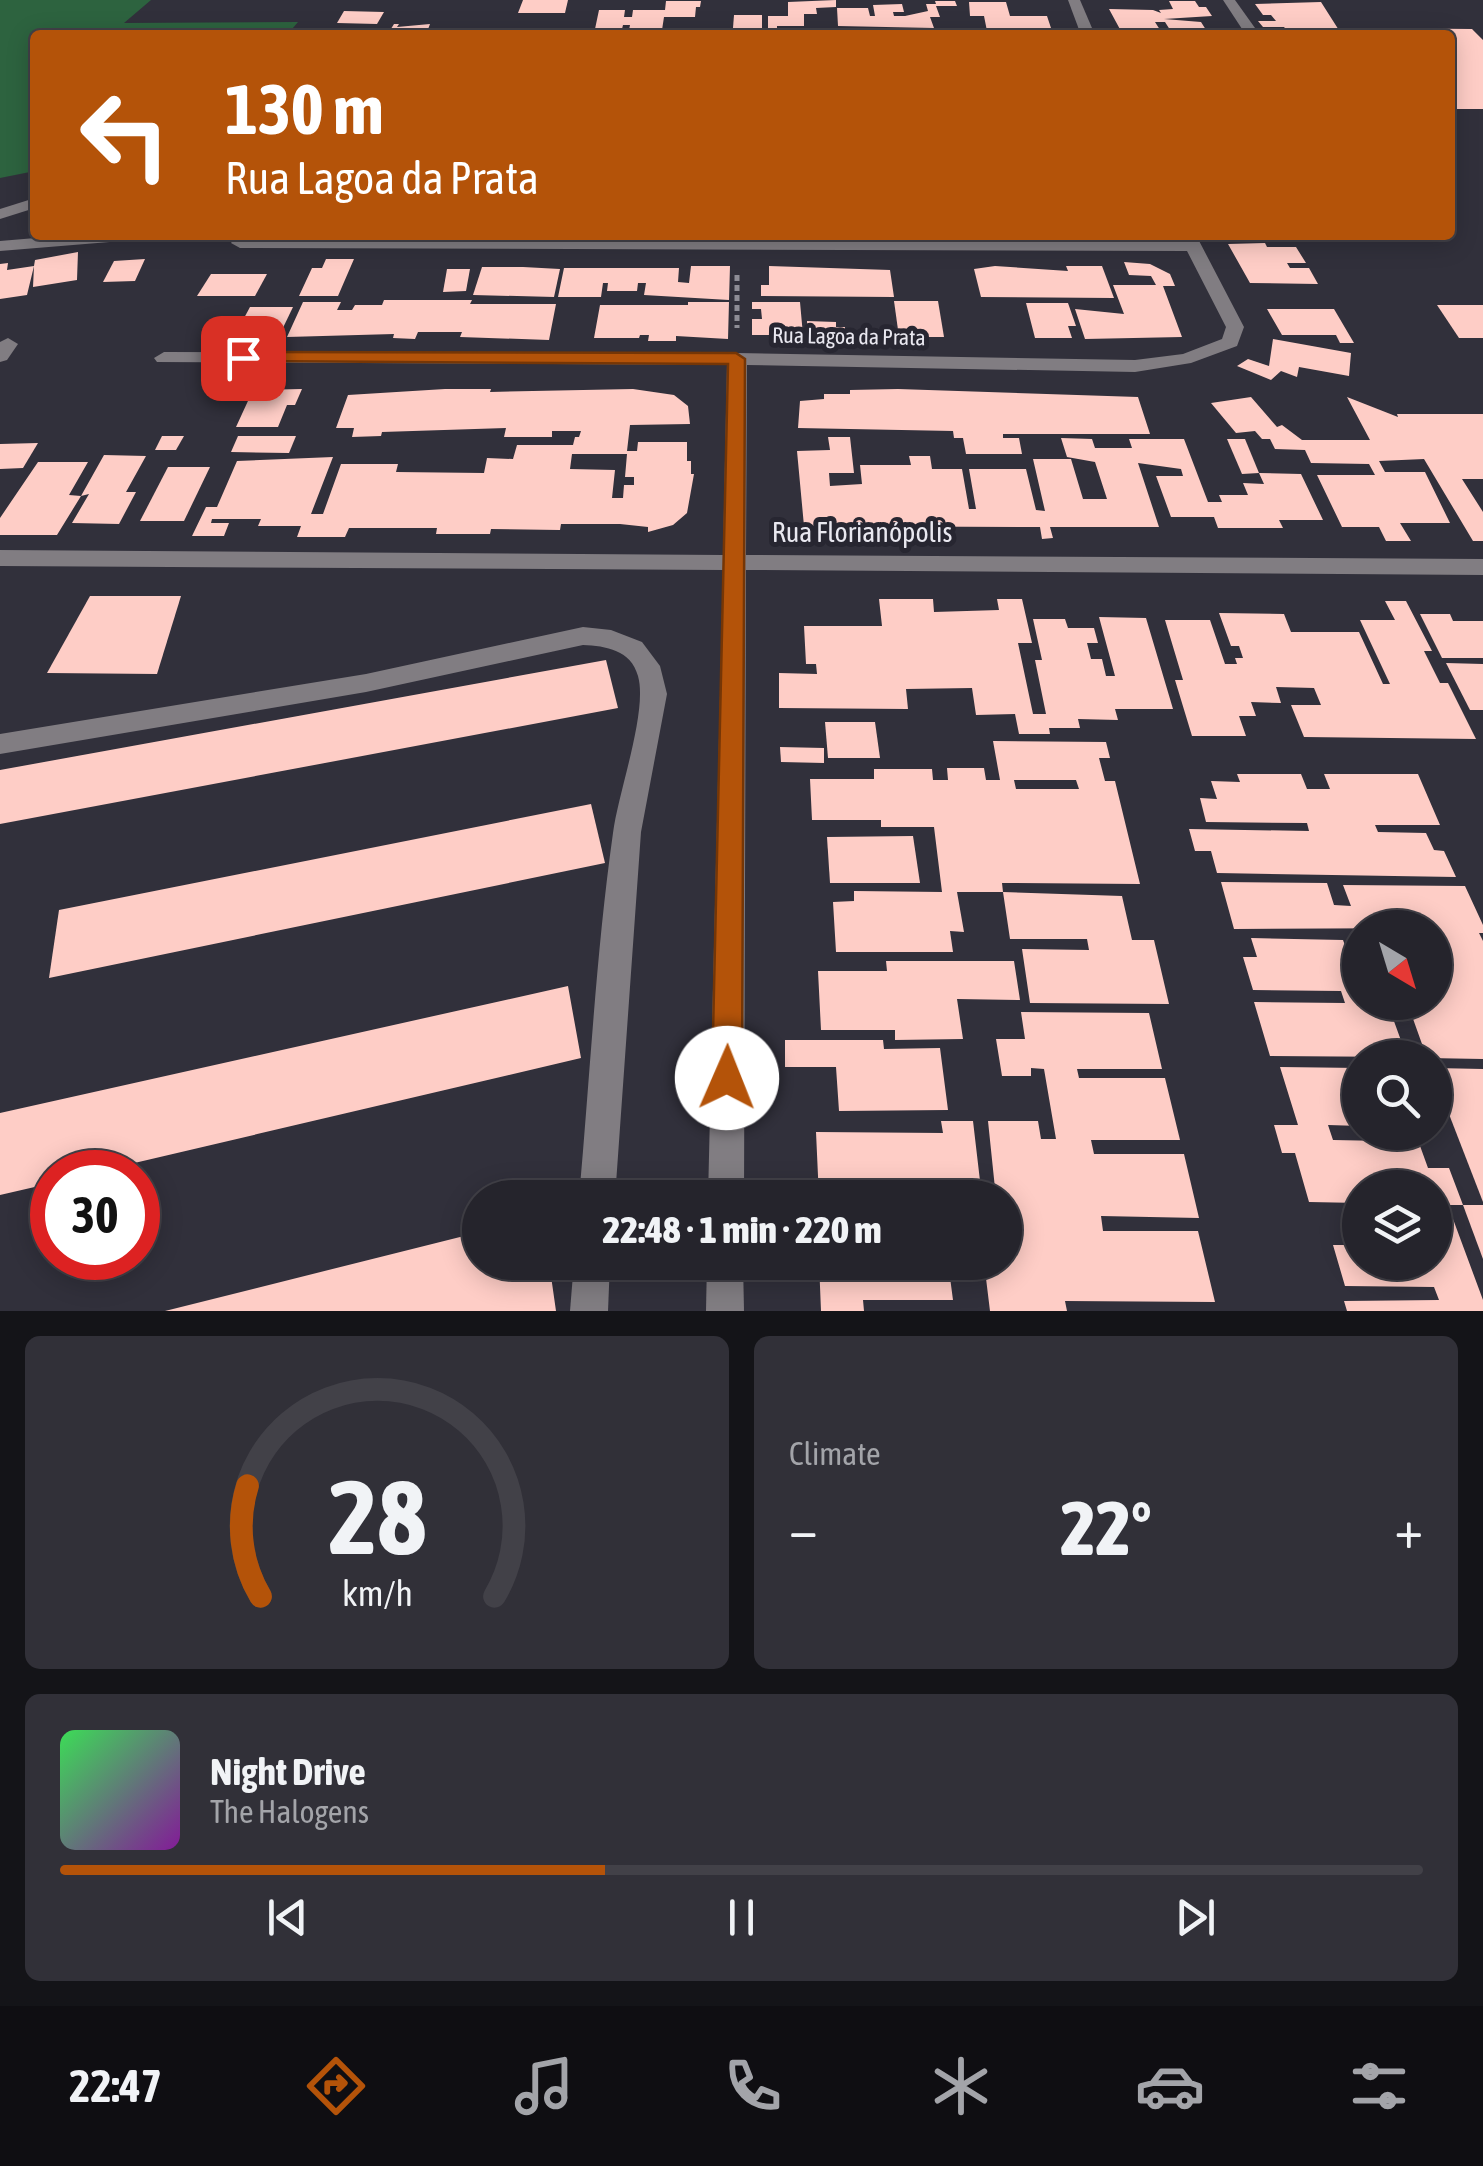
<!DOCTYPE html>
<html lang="en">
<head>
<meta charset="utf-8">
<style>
  :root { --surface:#25242c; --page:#313038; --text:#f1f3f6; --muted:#a3a4a9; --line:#424148; --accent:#b45309 }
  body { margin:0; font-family:"Asap Condensed",sans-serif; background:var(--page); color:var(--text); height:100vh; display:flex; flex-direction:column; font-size:38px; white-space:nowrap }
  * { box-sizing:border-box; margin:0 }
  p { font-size:32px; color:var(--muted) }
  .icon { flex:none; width:55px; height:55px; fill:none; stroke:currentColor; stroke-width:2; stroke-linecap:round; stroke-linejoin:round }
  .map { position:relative; height:1311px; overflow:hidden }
  .drawer { display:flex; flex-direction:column; gap:25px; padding:25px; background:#141418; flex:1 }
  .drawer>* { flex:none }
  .top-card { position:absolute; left:30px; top:30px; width:1425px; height:210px; border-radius:10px; box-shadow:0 5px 25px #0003,0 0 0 2px var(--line); background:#b45309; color:#fff; overflow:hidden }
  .needle { width:65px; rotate:142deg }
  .buttons { position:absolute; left:1342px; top:910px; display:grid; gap:20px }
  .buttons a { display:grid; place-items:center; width:110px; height:110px; border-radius:50%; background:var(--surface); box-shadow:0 5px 25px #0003,0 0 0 2px var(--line); font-size:50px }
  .speed { position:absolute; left:30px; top:1150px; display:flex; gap:20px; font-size:50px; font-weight:700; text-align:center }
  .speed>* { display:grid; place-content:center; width:130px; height:130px; border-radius:50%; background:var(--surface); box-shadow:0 5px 25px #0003,0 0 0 2px var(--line); line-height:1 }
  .speed .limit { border:15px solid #d22; background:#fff; color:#111 }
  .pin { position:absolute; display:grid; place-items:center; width:85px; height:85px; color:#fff; margin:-42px; border-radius:20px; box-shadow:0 5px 15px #0006 }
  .me { position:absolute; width:110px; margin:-55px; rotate:1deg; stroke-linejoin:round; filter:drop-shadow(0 0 8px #0008) }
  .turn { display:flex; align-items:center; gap:35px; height:210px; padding:0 30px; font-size:45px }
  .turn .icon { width:130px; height:130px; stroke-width:2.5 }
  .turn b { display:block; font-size:70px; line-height:85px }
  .big { font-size:75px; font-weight:800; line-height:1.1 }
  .drawer .tile { flex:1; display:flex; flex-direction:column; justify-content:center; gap:15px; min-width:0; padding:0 35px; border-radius:15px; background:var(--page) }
  .drawer .dial { align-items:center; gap:0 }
  .dial svg { height:260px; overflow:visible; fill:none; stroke:var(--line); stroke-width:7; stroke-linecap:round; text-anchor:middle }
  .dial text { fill:var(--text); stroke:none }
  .song { display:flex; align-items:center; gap:30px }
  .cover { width:120px; height:120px; border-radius:15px; background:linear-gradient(135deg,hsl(130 70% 55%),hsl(290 70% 35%)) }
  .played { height:10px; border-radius:5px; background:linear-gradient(90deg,var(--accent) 40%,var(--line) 40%) }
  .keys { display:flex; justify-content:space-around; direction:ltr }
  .heat { display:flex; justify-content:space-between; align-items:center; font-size:55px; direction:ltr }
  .drawer .tiles { flex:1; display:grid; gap:25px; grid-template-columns:1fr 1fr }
  .tile:last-child { grid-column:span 2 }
  .trip { position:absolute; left:462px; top:1180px; width:560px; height:100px; border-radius:50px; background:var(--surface); box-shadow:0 5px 25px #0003,0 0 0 2px var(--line); font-weight:800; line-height:100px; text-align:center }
  .dock { display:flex; height:160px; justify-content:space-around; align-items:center; background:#0f0e12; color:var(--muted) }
  .dock .icon { width:70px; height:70px }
  .dock .active { color:var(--accent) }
  .dock b { font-size:45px; color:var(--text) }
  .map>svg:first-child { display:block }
</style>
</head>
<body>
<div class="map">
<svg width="1483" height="1311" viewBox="0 0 1483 1311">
  <rect width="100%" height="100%" fill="#31303b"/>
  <!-- green -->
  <path fill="#2d633f" d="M0,0H151L124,23L298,22L287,35H35V171L0,178Z"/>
  <!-- building -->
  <g fill="#fecdc6" fill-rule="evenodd">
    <path d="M523,0H568L565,13H518Z"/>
    <path d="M836,0V7L816,8L817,14H804V26H777V32H768V16H788V2Z"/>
    <path d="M666,1H701L700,7H696L695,17H664L662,30H629L630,25H623L622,29H595L599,10H625L624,17H632L633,10H665Z"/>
    <path d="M935,1H955L957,6H936L940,17H930L934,28L838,26L837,8H868L870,16H875L873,5L902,4L904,12H893L894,16H905L928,11L926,4H936Z"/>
    <path d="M1169,1H1195L1199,7H1206L1212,16L1164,19L1201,22L1208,33H1172L1165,22H1155L1162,33H1122L1109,9L1153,10L1161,13L1159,10L1173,9Z"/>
    <path d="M969,2H1006L1010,16H1047L1051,28L987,31L984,16H970Z"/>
    <path d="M1321,2L1342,35H1291L1284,27H1263L1258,21H1276L1271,15H1263L1255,4Z"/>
    <path d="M344,11L384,12L377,24L337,23Z"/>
    <path d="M734,15H762V28H733Z"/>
    <path d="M394,24H399L397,27L430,24L427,32H389Z"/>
    <path d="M1366,28L1472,29L1483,40V109H1450V35H1372Z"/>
    <path d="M1265,243L1267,247H1296L1306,263H1287L1290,268H1309L1318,284L1250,283L1228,244Z"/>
    <path d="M78,252L77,280L33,287L34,266L27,295L0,299V264L8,263L7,270L34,266L35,260Z"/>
    <path d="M145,259L135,281L103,282L114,261Z"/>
    <path d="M326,259H354L338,296H299L312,268H322Z"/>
    <path d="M1124,262L1150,264L1170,274L1175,286H1163L1182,337L1085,339L1075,309L1124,314L1113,285H1156L1151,276L1129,275Z"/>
    <path d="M691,266H730L729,300L644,295L646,283H638L637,291H607L608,283H603L601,297H558L564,268H679L678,282L689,283Z"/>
    <path d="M769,266L890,270L894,297L761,296V285H769Z"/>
    <path d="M995,266L1068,271L1066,266H1102L1114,298L981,297L974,269Z"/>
    <path d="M482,267H523L560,269L554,297L473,295Z"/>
    <path d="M447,269H470L466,291L443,292Z"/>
    <path d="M211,274H267L255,296H197Z"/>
    <path d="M384,300H472L470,304H556L549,340L460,337L462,332H418L415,339L393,338L394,334L287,337L303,302H341L337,310H352L355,305H382Z"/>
    <path d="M894,301H938L944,337H899Z"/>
    <path d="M688,302H729L728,339L676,336V341H648L649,335H640L639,338H594L600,305H688Z"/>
    <path d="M752,302H800L803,335H752V319H762L761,309H752Z"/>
    <path d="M1026,303H1068L1076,326H1068L1072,338H1035Z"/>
    <path d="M1437,305H1483V338H1459Z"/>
    <path d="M250,307H293L280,334L236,333Z"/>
    <path d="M1267,309H1334L1354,343H1340L1336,335H1282Z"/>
    <path d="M807,321L836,322V327H845L843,344H808Z"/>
    <path d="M1273,339L1351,353L1349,376L1299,367L1297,377L1281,371L1271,380L1237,366L1248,359L1269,366Z"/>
    <path d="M302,389L295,405H287L278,427H236L253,390Z"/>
    <path d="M445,389H491L490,392L633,389L674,395L688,406L690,424L630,425L627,451H637L638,442H687V461H691V474H694L687,513L673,525L648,532V527L620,524H561L560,530L491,529L490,534H436L437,528H349L345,537H297L301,526H258L261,519H212L211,523H229L224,536H192L206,507H217L237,461L333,457L311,514H323L341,464H398L396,472L484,473L487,458L513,459L517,445H573L575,437H579L581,431H552V437H504L506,428L382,432L381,436L352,437L354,428H336L348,395ZM572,454H627L625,477H634V485H624L623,498H612L615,470L570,469Z"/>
    <path d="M898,389L1138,397L1150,434H1003V438H1019L1022,454H966L963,438H954L953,431L798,428L800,401L824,399V394H850V390Z"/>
    <path d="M1251,397L1277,427L1282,425L1302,440H1370L1347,397L1398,417L1397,414H1483V479H1462L1483,512V541H1473L1424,459L1379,461L1385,472H1425L1450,523H1400L1411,541H1386L1379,527H1342L1317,475H1375L1369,464L1311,463L1305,450L1275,449L1270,439H1262L1255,431L1236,433L1211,403Z"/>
    <path d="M162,436H184L176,450H155Z"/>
    <path d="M238,436H296L289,453L231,452Z"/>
    <path d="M828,437H850L854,473H829L830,486L862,484L860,465H911L909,456H930L932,469H962L969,509H976L969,469H1026L1036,510L1045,511L1033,459H1071L1083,499H1107L1095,462L1067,457L1061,438L1092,439L1095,448H1132L1129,439H1184L1208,502H1222L1219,495H1248L1243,483L1264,484L1259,473L1301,474L1323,520H1279L1283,528H1218L1214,517H1171L1156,476H1183L1181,469L1138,463L1159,527H1050L1053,538L1042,539L1040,527L804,526L797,451L830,450Z"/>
    <path d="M1227,439H1245L1259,473L1242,474Z"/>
    <path d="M38,443L23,468L0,469V444Z"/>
    <path d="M104,455L146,456L126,492H136L119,524L72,523L89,494L81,496L57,535H0V518L38,462H88L69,495L81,496Z"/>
    <path d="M168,467H210L184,521H140Z"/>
    <path d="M90,596H181L157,674L47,673Z"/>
    <path d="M879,599H933L934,612L999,610L997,599H1022L1032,643H1018L1033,714H1046L1035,660H1042L1033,619H1065L1068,628H1094L1098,643H1087L1091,659H1102L1106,676H1115L1099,617L1146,618L1173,709H1115L1118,720L1078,719L1080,728H1049L1050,734H1019L1015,714L976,715L972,688L906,689L908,709L779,708V673L817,674L816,664H806L804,626H882Z"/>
    <path d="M1385,601H1406L1432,651H1424L1440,683H1448L1476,739L1304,737L1291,705H1321L1314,688L1276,687L1281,703L1251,702L1256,716H1239L1246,736H1192L1175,680H1183L1165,620H1210L1225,664H1237L1235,658H1243L1239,646H1231L1219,613L1284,614L1291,632H1359L1383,684H1390L1360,620H1395Z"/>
    <path d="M1420,614H1450L1453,621H1483V658H1442Z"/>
    <path d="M606,660L618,708L0,824V770Z"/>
    <path d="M1446,663L1483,664V710H1470Z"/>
    <path d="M825,722H875L880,758H828Z"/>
    <path d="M993,741L1106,742L1110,758H1099L1105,781H1115L1140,884L1002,883L1003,892H957L964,932L950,931L953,952H836L833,902L854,901V891L942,892L934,827H881V820H812L810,779H874V769H932L933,780H948L947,768H984L986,780H1000ZM1014,780H1076L1079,789H1016Z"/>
    <path d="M780,747L824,748V763L781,762Z"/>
    <path d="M1237,774H1301L1307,789H1330L1324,774H1418L1440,825H1375L1378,832L1426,833L1434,850L1444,851L1456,877L1217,873L1211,851H1195L1189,829L1309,831L1307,823L1206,822L1200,798L1217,799L1211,781L1240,782Z"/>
    <path d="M591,804L605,863L49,978L59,910Z"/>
    <path d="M913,836L920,883H830L827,837Z"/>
    <path d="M1221,882L1327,883L1334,905L1351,906L1343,885L1465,886L1483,925V933H1479L1483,941V1059L1427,1058L1407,1002H1435V928L1234,929Z"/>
    <path d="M1003,892L1122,896L1132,940H1154L1169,1004L1030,1003L1022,949L1089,950L1087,939H1010Z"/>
    <path d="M1251,938L1343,940L1350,959H1360V1002H1387L1407,1057L1270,1056L1254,1002L1345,1003L1341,991L1253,990L1243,957H1257Z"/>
    <path d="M886,961H1014L1020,1000L957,999L963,1039L895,1040V1030H821L818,971H887Z"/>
    <path d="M568,986L581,1058L96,1172H52V1183L0,1195V1113Z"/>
    <path d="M1021,1012L1149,1013L1162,1069H1077L1079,1078H1165L1180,1140H1091L1094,1154H1184L1199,1218L1101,1216L1103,1231H1198L1215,1302L1065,1301L1067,1311H990L984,1262H1005V1198H996L988,1121H1038L1041,1139H1056L1044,1069L1031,1068V1076H1002L996,1039H1025Z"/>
    <path d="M785,1040H883L884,1049L940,1048L948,1110L839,1111L836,1067H785Z"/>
    <path d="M1280,1067L1360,1068V1126L1328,1125L1333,1140L1384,1141L1381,1132H1415L1428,1168H1449L1463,1205H1435V1188H1360V1203L1309,1202L1295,1153H1282L1274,1125H1298Z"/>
    <path d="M1435,1068L1483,1069V1202L1435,1078Z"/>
    <path d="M941,1121H973L982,1198H819L816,1132L943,1133Z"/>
    <path d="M1463,1205H1483V1259Z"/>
    <path d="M1341,1217H1360V1262H1435V1218L1453,1219L1483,1300V1311H1347L1344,1301L1439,1300L1434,1287L1345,1286L1333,1245H1349Z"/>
    <path d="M480,1232V1262H549L556,1311H165Z"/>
    <path d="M819,1262H948L953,1300H863L864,1311H821Z"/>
  </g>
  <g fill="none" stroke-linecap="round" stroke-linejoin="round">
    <!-- path -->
    <path stroke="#8e8d96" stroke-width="5" stroke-dasharray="6 4" stroke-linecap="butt" d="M737,275V328"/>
    <!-- minor -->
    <g fill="#817d82" fill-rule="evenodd">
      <path d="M1068,0H1080L1095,35H1081Z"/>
      <path d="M1223,0H1235L1260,35H1246Z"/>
      <path d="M35,198V208L0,219V209Z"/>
      <path d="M71,235H143L134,240L0,251V241Z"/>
      <path d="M1178,235H1196L1244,327L1237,346L1191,363L1135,372L747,365L746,555L1483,559V575L746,570L744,1198H708L723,570L0,566V550L723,555L727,365L157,362L154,358L164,352L737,353L1135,360L1183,354L1222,339L1226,327L1187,251L240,248L231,243L234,239L1181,241Z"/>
      <path d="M8,338L18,344L7,360L0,362V342Z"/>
      <path d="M583,627L611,630L642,642L660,666L667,694L641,832L615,1198H579C590,1076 596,953 613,833C618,793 648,711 638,676C631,650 606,646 583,645L366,692L0,754V734L366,674Z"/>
      <path d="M574,1262H610L608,1311H570Z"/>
      <path d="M707,1262H743L744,1311H706Z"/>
    </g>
  </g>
  <!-- route -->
  <path fill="#b45309" stroke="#753606" stroke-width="2.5" d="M243,352L736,353L745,359L742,1078L738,1088L727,1092L717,1088L712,1078L728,364L237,361V354Z"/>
  <g text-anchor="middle" stroke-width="10" stroke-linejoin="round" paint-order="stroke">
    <!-- far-street labels -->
    <g font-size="22" fill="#e9e8f0" stroke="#272631">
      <text transform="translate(849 336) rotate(1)" y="8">Rua Lagoa da Prata</text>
    </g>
    <!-- street labels -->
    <g font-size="28" fill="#e9e8f0" stroke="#272631">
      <text x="862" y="542">Rua Florianópolis</text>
    </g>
  </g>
</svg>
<div class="buttons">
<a><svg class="needle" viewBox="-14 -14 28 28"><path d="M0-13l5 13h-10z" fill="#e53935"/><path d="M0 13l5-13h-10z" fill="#a3a4a9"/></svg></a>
<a><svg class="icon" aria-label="search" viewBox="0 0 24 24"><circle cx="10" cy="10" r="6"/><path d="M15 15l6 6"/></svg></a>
<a><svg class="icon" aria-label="layers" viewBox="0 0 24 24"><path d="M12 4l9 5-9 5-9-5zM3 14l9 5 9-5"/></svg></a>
</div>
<div class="speed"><div class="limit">30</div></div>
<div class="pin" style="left:243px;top:358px;background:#d93025"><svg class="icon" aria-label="arrive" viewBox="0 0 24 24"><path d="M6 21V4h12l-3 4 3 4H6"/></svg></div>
<svg class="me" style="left:727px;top:1078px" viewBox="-20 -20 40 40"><circle r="19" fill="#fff"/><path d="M0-13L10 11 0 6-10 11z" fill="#b45309"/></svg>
<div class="trip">22:48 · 1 min · 220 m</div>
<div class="top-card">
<div class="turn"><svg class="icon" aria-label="left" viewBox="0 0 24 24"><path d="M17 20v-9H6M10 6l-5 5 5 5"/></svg><div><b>130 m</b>Rua Lagoa da Prata</div></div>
</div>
</div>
<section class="drawer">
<div class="tiles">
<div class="tile dial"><svg viewBox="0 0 100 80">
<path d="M14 69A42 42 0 1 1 86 69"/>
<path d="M14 69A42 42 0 0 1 10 35" stroke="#b45309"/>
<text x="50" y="56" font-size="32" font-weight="700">28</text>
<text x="50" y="72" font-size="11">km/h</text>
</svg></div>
<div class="tile"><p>Climate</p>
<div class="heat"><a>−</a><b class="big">22°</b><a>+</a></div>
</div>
<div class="tile">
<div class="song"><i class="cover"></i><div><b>Night Drive</b><p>The Halogens</p></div></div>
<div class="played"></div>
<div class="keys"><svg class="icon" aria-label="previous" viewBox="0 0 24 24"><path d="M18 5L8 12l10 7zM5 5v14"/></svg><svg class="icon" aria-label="pause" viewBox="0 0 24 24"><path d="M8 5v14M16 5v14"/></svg><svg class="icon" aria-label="next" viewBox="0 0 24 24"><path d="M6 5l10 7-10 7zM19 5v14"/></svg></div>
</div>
</div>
</section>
<nav class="dock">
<b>22:47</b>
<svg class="icon active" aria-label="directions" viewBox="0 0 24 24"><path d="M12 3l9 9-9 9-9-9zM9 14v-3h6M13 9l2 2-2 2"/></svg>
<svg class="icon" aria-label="music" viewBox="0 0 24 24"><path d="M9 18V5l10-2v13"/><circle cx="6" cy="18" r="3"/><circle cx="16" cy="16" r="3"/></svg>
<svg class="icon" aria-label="phone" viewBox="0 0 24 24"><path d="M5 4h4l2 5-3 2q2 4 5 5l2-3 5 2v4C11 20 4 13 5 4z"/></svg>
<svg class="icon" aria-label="climate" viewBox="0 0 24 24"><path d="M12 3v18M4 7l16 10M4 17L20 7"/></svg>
<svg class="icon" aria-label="car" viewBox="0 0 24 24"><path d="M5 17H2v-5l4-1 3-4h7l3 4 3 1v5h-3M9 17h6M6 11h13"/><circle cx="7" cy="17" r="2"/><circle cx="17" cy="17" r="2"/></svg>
<svg class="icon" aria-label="filters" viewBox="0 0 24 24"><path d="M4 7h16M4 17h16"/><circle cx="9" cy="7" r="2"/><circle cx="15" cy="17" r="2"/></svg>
</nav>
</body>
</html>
